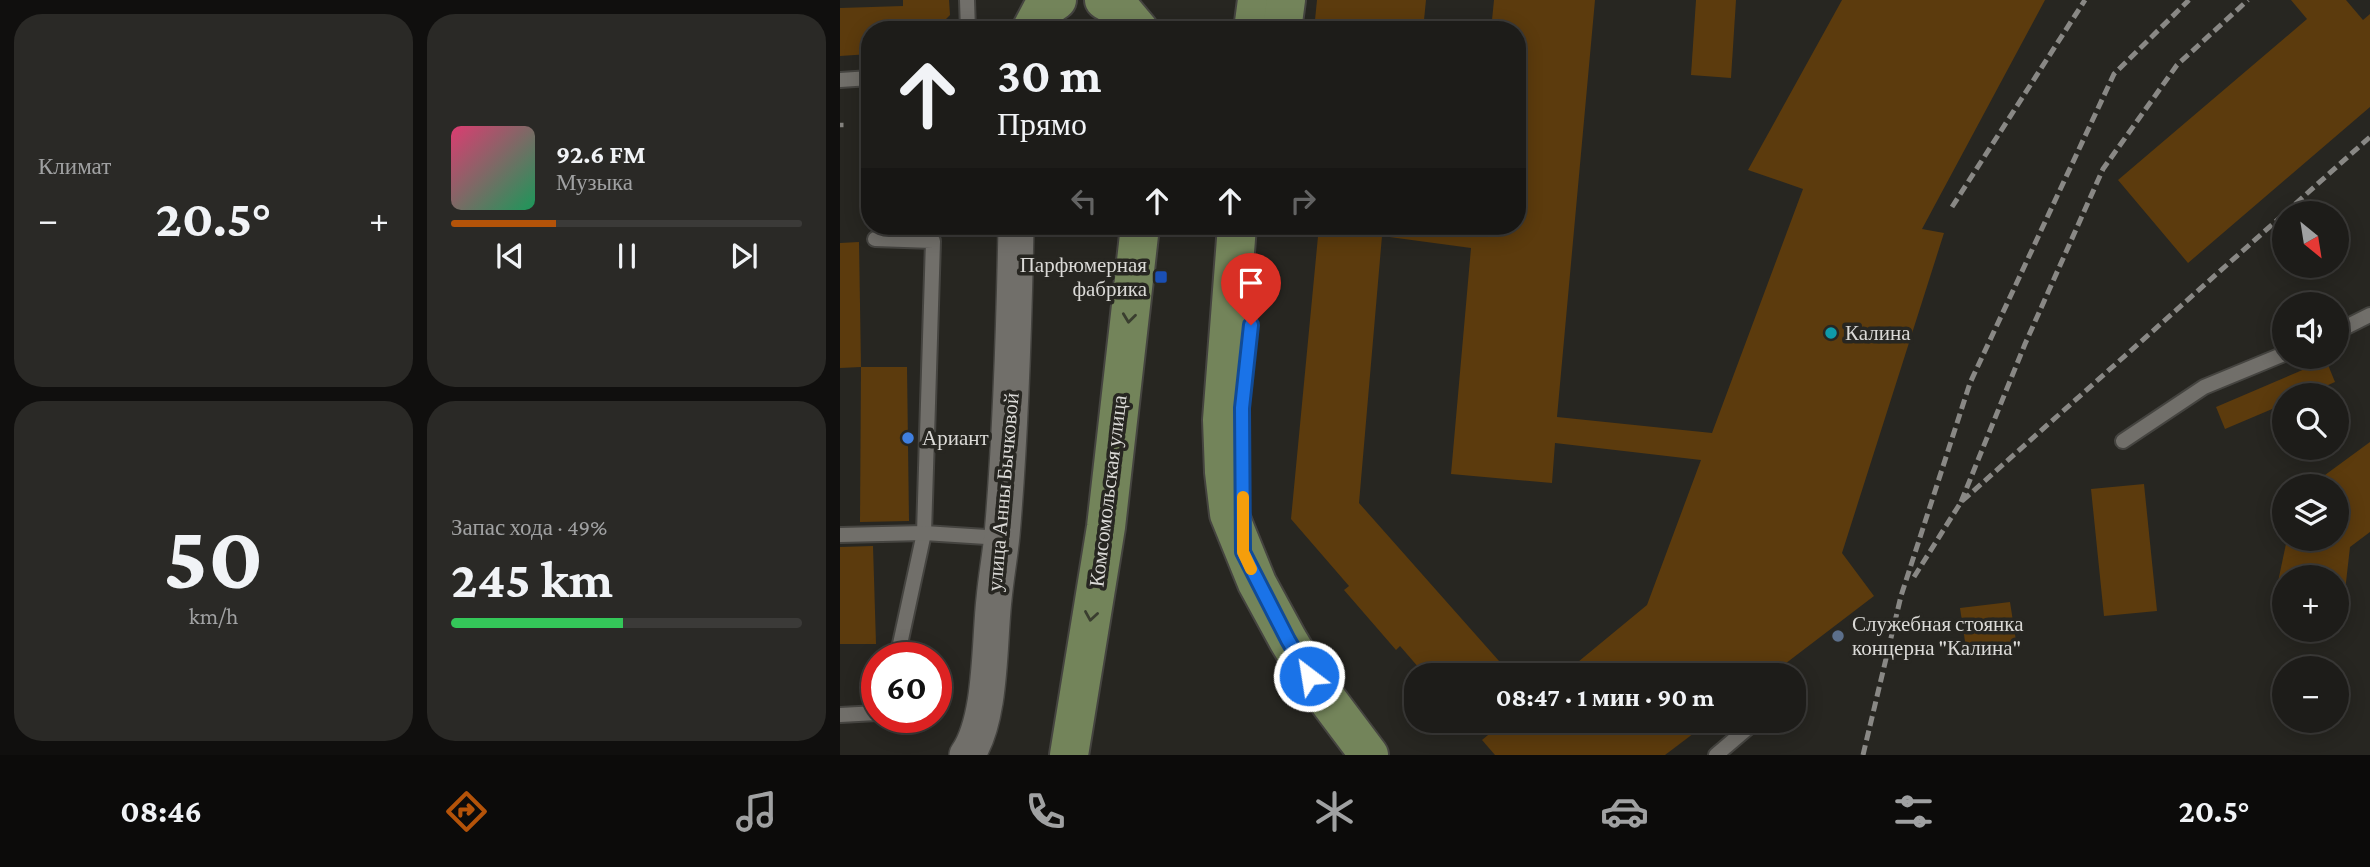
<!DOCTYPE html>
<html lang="ru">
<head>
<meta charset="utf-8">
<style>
  :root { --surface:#1d1c19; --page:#2a2926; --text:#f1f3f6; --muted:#a0a1a2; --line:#3b3a38; --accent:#b45309 }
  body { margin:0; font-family:"Crimson Pro",serif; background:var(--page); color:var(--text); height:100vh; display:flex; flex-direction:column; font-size:26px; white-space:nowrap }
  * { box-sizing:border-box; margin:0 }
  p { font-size:23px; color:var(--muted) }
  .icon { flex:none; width:38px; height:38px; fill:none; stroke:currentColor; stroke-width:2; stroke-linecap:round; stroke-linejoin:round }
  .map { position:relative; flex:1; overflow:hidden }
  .side { display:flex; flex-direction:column; gap:14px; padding:14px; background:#100f0e; width:840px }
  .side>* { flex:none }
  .hud { position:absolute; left:21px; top:21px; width:665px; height:214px; border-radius:28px; box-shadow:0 4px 18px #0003,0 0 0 2px var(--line); background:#1d1c19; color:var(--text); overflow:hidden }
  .needle { width:46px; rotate:150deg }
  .buttons { position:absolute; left:1432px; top:201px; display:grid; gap:14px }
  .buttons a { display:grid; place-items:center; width:77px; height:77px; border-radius:50%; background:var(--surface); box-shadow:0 4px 18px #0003,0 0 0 2px var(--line); font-size:35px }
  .speed { position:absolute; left:21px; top:642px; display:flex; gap:14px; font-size:35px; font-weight:700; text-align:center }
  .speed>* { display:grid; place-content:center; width:91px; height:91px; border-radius:50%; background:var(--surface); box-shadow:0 4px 18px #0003,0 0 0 2px var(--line); line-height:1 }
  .speed .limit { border:10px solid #d22; background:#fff; color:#111 }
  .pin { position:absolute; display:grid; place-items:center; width:60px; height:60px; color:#fff; margin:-72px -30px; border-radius:50% 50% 50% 0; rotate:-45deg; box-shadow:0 0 7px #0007 }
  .pin .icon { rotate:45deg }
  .me { position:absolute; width:77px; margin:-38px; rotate:329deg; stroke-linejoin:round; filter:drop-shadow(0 0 5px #0008) }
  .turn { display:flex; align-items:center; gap:24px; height:147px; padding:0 21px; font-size:32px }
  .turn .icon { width:91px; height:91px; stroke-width:2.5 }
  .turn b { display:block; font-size:49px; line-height:60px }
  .lanes { display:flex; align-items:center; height:66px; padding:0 21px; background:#0003; justify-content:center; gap:35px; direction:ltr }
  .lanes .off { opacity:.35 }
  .big { font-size:52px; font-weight:700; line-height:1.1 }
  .side .card { flex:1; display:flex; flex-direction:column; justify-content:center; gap:10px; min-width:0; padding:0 24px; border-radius:28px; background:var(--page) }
  .side .dial { align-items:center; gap:0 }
  .dial b { font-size:91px; line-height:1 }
  .song { display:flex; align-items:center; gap:21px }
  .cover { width:84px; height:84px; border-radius:10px; background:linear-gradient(135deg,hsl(340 70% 55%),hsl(150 70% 35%)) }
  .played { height:7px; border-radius:4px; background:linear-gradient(90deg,var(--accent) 30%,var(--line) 30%) }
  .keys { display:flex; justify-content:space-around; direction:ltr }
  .heat { display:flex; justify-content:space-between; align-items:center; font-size:38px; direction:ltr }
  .charge { height:10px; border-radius:5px; background:linear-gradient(90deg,#34c759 49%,var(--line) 0) }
  .side .tiles { flex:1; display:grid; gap:14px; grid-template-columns:repeat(2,1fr) }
  .trip { position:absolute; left:564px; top:663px; width:402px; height:70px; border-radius:28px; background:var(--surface); box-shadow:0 4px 18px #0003,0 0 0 2px var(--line); font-weight:700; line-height:70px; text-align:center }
  .menu { display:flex; height:112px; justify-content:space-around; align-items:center; background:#0c0b0a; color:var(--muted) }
  .menu .icon { width:49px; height:49px }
  .menu .current { color:var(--accent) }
  .menu b { font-size:32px; color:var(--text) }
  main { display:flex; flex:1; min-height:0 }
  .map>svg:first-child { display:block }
</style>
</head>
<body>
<main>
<section class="side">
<div class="tiles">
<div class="card"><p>Климат</p>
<div class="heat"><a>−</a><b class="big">20.5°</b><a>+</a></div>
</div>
<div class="card">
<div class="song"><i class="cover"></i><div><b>92.6 FM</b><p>Музыка</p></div></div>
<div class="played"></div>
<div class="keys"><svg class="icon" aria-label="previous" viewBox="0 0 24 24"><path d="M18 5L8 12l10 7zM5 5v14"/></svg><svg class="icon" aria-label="pause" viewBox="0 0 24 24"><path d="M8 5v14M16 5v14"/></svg><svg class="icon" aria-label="next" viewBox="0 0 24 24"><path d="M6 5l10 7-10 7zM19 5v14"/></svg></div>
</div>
<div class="card dial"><b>50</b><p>km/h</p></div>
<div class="card"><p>Запас хода · 49%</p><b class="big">245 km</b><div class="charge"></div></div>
</div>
</section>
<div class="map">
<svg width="1530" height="755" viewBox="0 0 1530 755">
  <rect width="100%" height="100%" fill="#272621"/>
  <!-- building -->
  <g fill="#5c3b0d">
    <path d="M63,0H109L110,15L95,30H30V54L0,56V8L63,6Z"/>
    <path d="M477,0H586L583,30H474Z"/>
    <path d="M654,0H755L717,417L872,433L963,189L908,170L1002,0H1205L1082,229L1104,233L1002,553L1034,596L929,676H721L807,605L861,460L715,443L712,483L611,474L631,248L542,236L519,503L667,670L661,676H586L560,646L556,650L504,590L509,586L451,519L479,226H677V30H651Z"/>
    <path d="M856,0H896L891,78L851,75Z"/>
    <path d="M1451,0H1506L1523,20L1530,14V107L1348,263L1278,180L1467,19Z"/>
    <path d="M19,242L21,367L0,368V243Z"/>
    <path d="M1486,360L1495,382L1463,396H1444V404L1385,429L1376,407Z"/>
    <path d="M21,367H67L69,521L20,522Z"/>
    <path d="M1530,442V532L1510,547L1504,600H1496V578H1444V597L1435,596L1447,539H1496V486H1470Z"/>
    <path d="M1304,484L1317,611L1264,616L1251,489Z"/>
    <path d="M33,546L36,644H0V547Z"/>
    <path d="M1170,602L1176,641L1126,648L1120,608Z"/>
    <path d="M665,721H870L825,755H655L642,740Z"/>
  </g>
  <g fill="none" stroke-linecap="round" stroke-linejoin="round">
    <defs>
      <g id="service">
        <path d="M127,0L128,30"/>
        <path d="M0,80L30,78"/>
        <path d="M35,239L93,241L84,533L57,658"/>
        <path d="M1496,332L1530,315"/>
        <path d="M1283,441L1364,387L1444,354"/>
        <path d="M0,535L84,533L162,538"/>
        <path d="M0,715L37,713"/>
        <path d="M876,755L916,721"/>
      </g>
      <path id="tertiary" d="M127,755C152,719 149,642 154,599C156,577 160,556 162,535C171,432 174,329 176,226"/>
      <g id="primary">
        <path d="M264,0L283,11L299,30"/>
        <path d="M191,30L201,11L217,0"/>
        <path d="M413,30L417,0"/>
        <path d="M442,30L446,0"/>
        <path d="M397,226L382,420L384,472L389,514L417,583L448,640L469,675L529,755"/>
        <path d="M229,755L266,527L300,226"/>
      </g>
    </defs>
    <!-- service casing -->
    <use href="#service" stroke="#454440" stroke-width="18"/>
    <!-- tertiary casing -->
    <use href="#tertiary" stroke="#454440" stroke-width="38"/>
    <!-- primary casing -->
    <use href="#primary" stroke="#454440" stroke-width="42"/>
    <!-- path -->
    <path stroke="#82817d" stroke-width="4.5" stroke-dasharray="3.5 5" stroke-linecap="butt" d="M0,125H7"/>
    <!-- service -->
    <use href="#service" stroke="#716f6a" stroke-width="14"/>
    <!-- tertiary -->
    <use href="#tertiary" stroke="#716f6a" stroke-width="35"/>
    <!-- primary -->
    <use href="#primary" stroke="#73845a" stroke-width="38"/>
    <!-- rail -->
    <g stroke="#898885" stroke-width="5" stroke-dasharray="10 5" stroke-linecap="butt">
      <path d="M1112,207L1245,0"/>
      <path d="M1444,214L1530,137"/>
      <path d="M1121,502L1185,344L1263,169L1337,65L1408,0"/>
      <path d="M1074,577L1121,502L1444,214"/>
      <path d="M1023,755L1061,596L1130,383L1274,74L1349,0"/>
    </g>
  </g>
  <!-- one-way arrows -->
  <defs><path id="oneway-chevron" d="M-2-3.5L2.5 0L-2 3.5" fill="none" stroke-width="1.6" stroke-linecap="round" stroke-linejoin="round" transform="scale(1.75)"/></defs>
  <g stroke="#3a3e2f">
    <use href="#oneway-chevron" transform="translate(289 318) rotate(97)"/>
    <use href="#oneway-chevron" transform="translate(251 616) rotate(99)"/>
  </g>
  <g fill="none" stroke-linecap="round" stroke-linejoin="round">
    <defs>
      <path id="route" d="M411,325L402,408L403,552L448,640L469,676"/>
    </defs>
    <!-- route casing -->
    <use href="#route" stroke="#114b97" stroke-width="18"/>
    <!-- route -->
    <use href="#route" stroke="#1a73e8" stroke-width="12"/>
    <!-- slow -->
    <path stroke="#f59e0b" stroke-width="12" d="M403,497V552L411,569"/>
  </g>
  <!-- markers -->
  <rect fill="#1a4fb4" stroke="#272621" stroke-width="2.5" x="314" y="270" width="14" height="14" rx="3.5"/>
  <circle fill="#0f9aa8" stroke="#272621" stroke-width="2.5" cx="991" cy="333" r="7"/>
  <circle fill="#3f7fe0" stroke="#272621" stroke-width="2.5" cx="68" cy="438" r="7"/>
  <circle fill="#5c6f8a" stroke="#272621" stroke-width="2.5" cx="998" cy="636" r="7"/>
  <g text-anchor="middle" stroke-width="7" stroke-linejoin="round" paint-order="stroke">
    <!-- poi labels -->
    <g font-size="21" fill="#dbdad7" stroke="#272621" text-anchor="start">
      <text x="307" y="272" text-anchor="end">Парфюмерная<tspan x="307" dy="24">фабрика</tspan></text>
      <text x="1005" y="340">Калина</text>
      <text x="82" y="445">Ариант</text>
      <text x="1012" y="631">Служебная стоянка<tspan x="1012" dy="24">концерна "Калина"</tspan></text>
    </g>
    <!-- street labels -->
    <g font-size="21" fill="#dbdad7" stroke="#272621">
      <text transform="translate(268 491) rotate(-83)" y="7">Комсомольская улица</text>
      <text transform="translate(163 492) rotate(-85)" y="7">улица Анны Бычковой</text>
    </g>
  </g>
</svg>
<div class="buttons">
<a><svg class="needle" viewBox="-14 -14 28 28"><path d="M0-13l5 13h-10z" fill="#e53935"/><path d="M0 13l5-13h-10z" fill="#a0a1a2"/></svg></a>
<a><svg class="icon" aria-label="sound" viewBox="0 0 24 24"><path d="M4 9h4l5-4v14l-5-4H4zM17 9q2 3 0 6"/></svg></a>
<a><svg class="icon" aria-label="search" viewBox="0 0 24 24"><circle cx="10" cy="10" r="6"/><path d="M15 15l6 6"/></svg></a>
<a><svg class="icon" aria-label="layers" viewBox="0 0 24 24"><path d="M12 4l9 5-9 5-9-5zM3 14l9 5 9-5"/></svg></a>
<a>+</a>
<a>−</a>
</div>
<div class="speed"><div class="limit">60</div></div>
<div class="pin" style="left:411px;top:325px;background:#d93025"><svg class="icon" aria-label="arrive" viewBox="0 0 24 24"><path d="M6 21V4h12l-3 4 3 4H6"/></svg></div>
<svg class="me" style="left:469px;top:676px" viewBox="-20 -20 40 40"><circle r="17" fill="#1a73e8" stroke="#fff" stroke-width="3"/><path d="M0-11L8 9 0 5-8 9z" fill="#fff"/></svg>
<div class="trip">08:47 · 1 мин · 90 m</div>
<div class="hud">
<div class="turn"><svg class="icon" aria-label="ahead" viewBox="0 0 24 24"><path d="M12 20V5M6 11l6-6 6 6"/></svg><div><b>30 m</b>Прямо</div></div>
<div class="lanes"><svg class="icon off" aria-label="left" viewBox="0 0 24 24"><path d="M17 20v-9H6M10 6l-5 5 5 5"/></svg><svg class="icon" aria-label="ahead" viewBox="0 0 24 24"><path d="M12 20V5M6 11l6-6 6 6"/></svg><svg class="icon" aria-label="ahead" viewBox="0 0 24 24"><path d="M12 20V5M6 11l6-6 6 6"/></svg><svg class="icon off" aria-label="right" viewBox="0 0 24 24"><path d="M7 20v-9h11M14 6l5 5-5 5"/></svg></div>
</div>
</div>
</main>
<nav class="menu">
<b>08:46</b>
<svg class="icon current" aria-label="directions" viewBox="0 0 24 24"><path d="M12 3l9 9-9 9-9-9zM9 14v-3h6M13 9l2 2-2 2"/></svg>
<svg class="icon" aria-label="music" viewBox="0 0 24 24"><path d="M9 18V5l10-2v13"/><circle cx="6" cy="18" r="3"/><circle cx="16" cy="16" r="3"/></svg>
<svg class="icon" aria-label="phone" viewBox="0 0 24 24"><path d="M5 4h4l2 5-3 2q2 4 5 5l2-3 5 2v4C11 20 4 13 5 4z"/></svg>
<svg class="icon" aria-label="climate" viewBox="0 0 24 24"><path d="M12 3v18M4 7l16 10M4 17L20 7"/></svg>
<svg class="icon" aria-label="car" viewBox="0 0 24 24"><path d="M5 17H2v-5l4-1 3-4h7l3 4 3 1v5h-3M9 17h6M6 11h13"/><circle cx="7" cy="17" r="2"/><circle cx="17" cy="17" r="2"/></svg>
<svg class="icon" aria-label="filters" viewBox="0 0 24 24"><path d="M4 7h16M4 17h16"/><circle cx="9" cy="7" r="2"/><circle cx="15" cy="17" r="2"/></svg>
<b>20.5°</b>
</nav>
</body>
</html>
